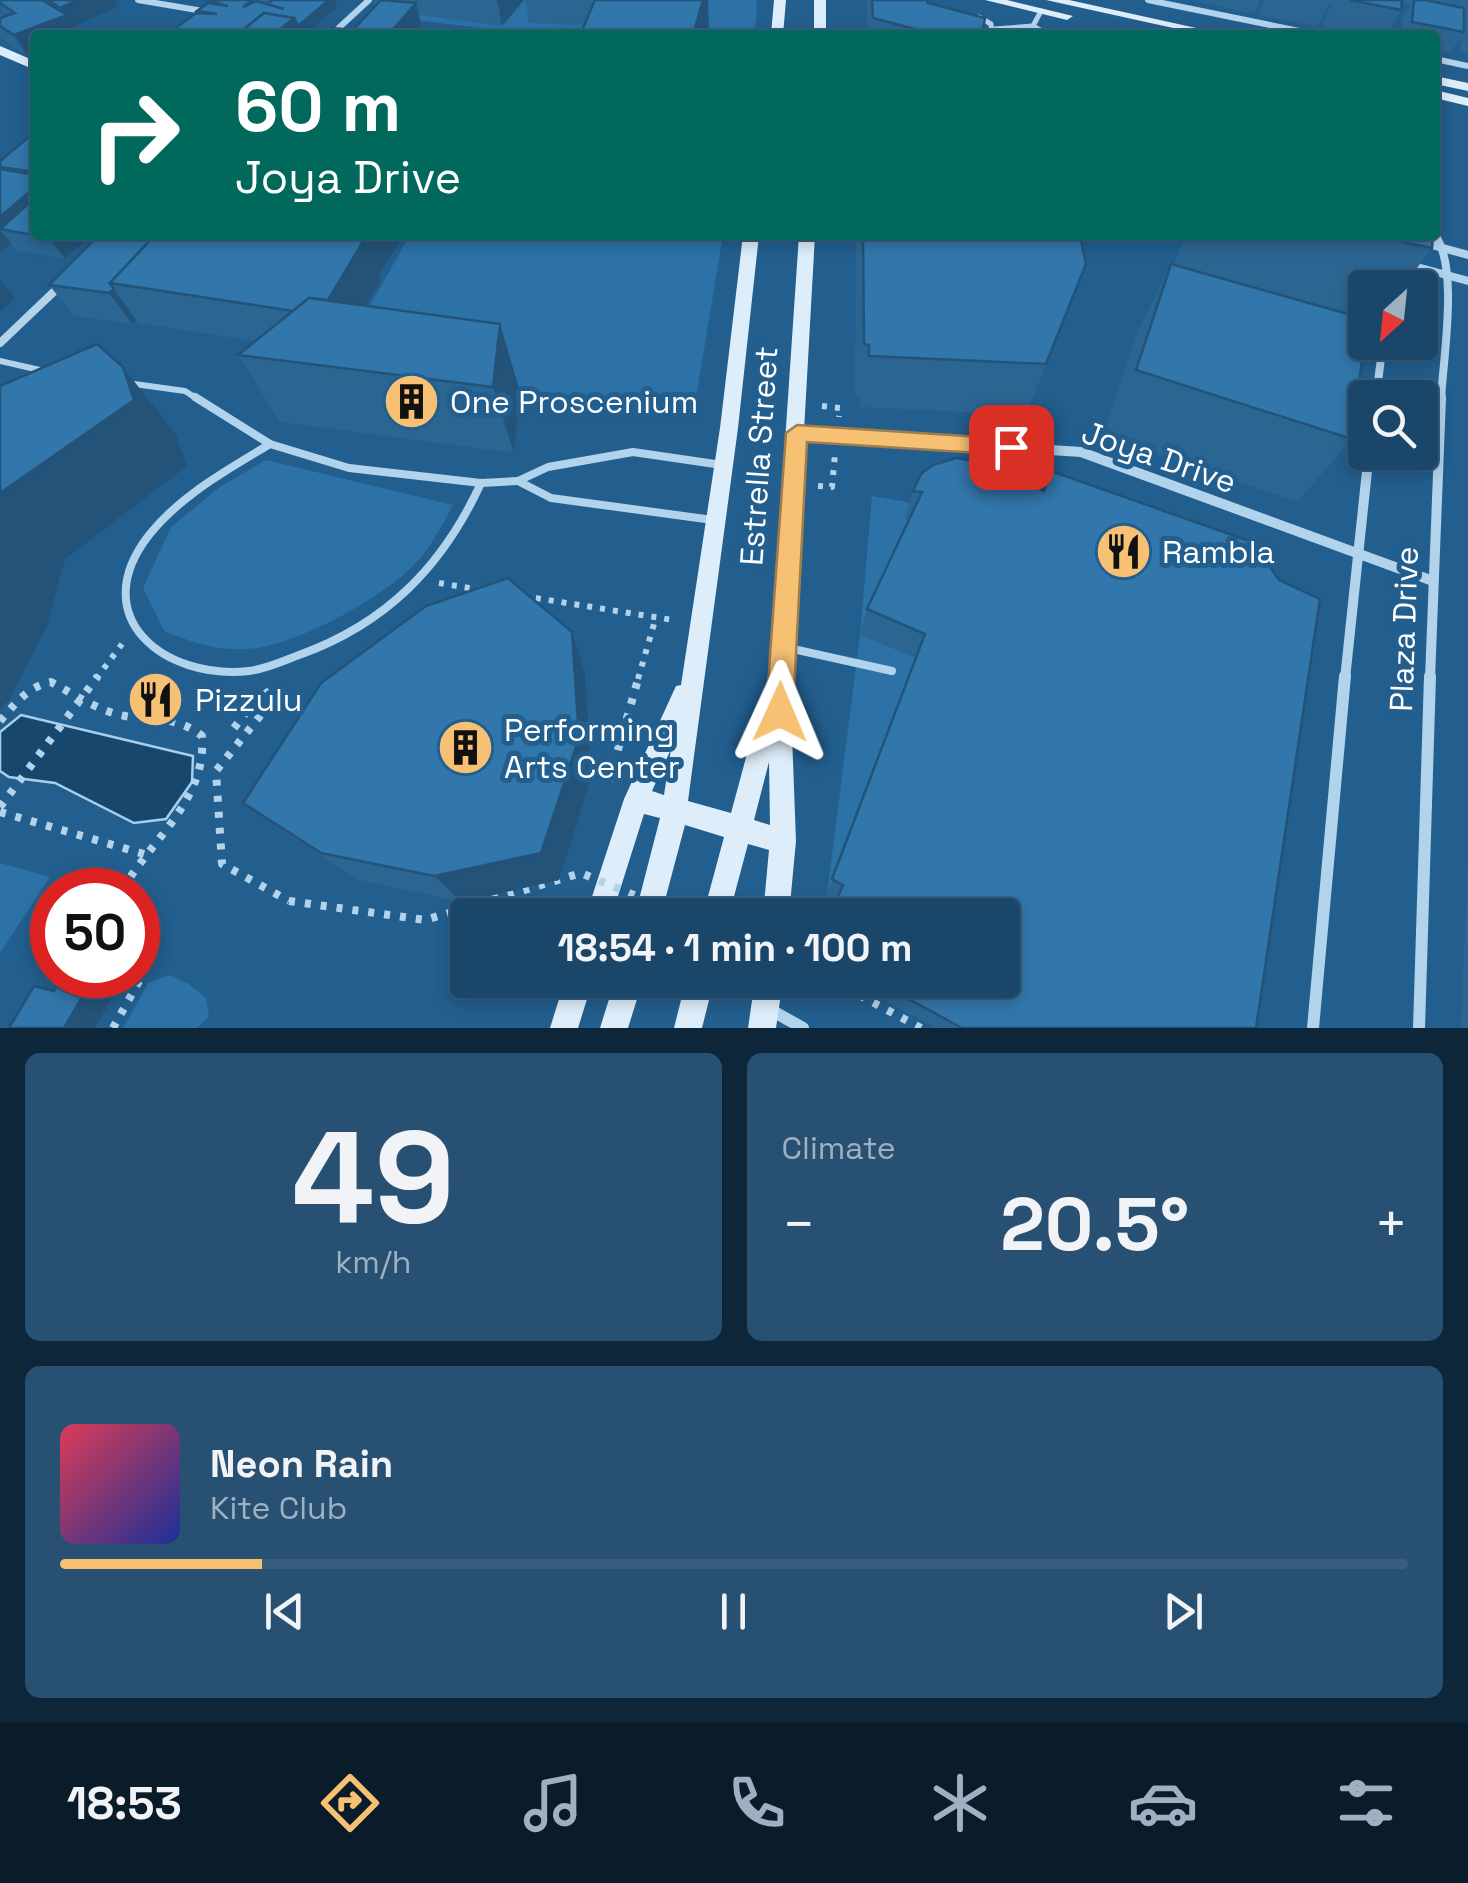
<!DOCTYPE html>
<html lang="en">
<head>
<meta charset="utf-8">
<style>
  :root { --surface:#1a466a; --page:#275072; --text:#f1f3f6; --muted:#9fb1c1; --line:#385e7e; --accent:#f7c174 }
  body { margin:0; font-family:"Space Grotesk",sans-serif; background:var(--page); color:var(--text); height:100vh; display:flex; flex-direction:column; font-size:38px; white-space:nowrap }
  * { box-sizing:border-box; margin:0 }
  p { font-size:32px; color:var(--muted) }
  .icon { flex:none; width:55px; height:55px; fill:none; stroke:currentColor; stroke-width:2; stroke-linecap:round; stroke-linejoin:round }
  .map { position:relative; height:1028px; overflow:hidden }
  .drawer { display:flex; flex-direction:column; gap:25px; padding:25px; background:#0e263a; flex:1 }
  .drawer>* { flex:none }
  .guide { position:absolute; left:30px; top:30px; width:1410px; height:210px; border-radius:10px; box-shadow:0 5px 15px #0003,0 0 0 2px var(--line); background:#00695c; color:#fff; overflow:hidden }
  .needle { width:65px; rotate:207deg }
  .fabs { position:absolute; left:1348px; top:270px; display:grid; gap:20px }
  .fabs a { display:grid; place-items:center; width:90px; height:90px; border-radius:10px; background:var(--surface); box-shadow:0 5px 15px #0003,0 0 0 2px var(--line); font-size:50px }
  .speed { position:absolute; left:30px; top:868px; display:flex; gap:20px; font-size:50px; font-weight:700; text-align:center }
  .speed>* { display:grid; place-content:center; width:130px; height:130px; border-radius:50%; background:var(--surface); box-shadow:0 5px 15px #0003,0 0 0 2px var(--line); line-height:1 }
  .speed .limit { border:15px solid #d22; background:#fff; color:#111 }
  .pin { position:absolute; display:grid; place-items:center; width:85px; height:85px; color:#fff; margin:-42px; border-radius:20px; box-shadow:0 5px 15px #0006 }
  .me { position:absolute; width:110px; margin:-55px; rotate:1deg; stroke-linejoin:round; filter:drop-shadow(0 0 8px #0008) }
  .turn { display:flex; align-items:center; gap:35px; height:210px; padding:0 40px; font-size:45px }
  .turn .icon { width:130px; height:130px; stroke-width:2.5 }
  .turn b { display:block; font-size:70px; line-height:85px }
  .big { font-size:75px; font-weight:600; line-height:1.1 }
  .drawer .widget { flex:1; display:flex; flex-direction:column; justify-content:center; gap:15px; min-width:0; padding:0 35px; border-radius:15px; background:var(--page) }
  .drawer .dial { align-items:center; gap:0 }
  .dial b { font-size:130px; line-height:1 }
  .song { display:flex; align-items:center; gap:30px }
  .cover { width:120px; height:120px; border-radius:15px; background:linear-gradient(135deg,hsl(350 70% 55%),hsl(230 70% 35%)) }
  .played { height:10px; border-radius:5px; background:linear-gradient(90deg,var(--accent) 15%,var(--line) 15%) }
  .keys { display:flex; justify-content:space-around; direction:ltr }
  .heat { display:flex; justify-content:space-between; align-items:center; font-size:55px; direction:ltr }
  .drawer .tiles { flex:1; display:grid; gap:25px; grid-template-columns:1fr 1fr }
  .widget:last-child { grid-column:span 2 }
  .trip { position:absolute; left:450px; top:898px; width:570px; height:100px; border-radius:10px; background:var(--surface); box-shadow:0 5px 15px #0003,0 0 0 2px var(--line); font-weight:600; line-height:100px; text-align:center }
  .tabs { display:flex; height:160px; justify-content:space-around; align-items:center; background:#0a1c2a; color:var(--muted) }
  .tabs .icon { width:70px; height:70px }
  .tabs .current { color:var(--accent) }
  .tabs b { font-size:45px; color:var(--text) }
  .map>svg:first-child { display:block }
</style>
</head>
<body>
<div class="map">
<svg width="1468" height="1028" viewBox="0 0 1468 1028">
  <rect width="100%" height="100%" fill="#225e8e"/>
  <!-- green -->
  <g fill="#2c72a6">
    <path d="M383,0H757L755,35H536L368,14Z"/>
    <path d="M410,235H723L693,416L337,363Z"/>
    <path d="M266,460L453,505C444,521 436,538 425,552C397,592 294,648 246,649C216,651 191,642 164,631L143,588L171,527L220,487Z"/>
    <path d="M872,496L913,503L916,658L827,895L860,635Z"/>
    <path d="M0,863L50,877L0,953Z"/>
    <path d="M170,975L189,984L206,998L209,1017L197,1028H123L148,983Z"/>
  </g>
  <!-- water -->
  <path fill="#18476d" stroke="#a6cfed" stroke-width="2.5" d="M21,715L193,756L192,782L166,819L134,823L55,783L9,777L0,771V732Z"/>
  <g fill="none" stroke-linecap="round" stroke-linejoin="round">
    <!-- path-far1 -->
    <g stroke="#b2d3ec" stroke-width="6" stroke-dasharray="5 8" stroke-linecap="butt">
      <path d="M822,406L840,408L839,417"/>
      <path d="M818,486L832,487L835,454"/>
      <path d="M439,583L481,590"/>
      <path d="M523,596L673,620"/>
      <path d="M96,679L122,644"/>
      <path d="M638,679L656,617"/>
    </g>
    <!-- path -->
    <g stroke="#b2d3ec" stroke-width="8" stroke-dasharray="6 10" stroke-linecap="butt">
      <path d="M264,690L272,701L216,771L222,864L289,901"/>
      <path d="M0,721C15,704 27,687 51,682C75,695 98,711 125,716C156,722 175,715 202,736C207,799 152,839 122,890"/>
      <path d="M234,728L253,703L244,699"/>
      <path d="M609,781L639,676"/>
      <path d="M0,807L98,676"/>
      <path d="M0,812L144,854"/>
      <path d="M831,980L921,1028"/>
      <path d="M113,1028L153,956L138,953"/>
    </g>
    <!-- lane-far2 -->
    <g stroke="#b2d3ec" stroke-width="5">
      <path d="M1041,11L1033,26L1049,35"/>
      <path d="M979,17L991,24L992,35"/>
      <path d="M994,29L1033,26"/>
      <path d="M699,32L720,33"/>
      <path d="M754,33L777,35"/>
    </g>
    <!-- lane-far1 -->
    <g stroke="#b2d3ec" stroke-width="6">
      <path d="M0,361L44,371"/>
      <path d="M127,383L185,391L199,400"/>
    </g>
    <!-- lane -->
    <g stroke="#b2d3ec" stroke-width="8">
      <path d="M195,397L270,444L349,468L481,483L518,481L548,467L633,452L722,465"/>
      <path d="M270,444C227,470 181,495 149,535C85,617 164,680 249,671C266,669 283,661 299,655C386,624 443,566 481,483"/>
      <path d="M518,481L551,498L713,520"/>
      <path d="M784,647L892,671"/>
    </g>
    <!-- street-far3 -->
    <g stroke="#b2d3ec" stroke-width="6">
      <path d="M138,0L209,12"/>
      <path d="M1148,0L1319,35"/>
      <path d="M331,35L369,0"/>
      <path d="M1435,59L1468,66"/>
      <path d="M1435,116L1438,80"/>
    </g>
    <!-- street-far2 -->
    <g stroke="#b2d3ec" stroke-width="8">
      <path d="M1435,235C1459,268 1443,358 1441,400"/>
      <path d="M1421,242L1468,255"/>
      <path d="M1406,264L1468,281"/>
      <path d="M0,343L63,283"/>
      <path d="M1376,398L1383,342"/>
    </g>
    <!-- street-far1 -->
    <g stroke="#b2d3ec" stroke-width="10">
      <path d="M797,433L1081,452L1433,581"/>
      <path d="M1345,679L1369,452"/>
      <path d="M1430,679L1441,397"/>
    </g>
    <!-- street -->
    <g stroke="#b2d3ec" stroke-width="12">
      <path d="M769,1009L803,1028"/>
      <path d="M1313,1028L1345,676"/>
      <path d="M1419,1028L1430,676"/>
    </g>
    <!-- secondary -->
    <g fill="#ddedf9" fill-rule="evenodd">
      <path d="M774,0H786L783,35H771Z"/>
      <rect x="814" y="0" width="12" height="35"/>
      <path d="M985,0H1007L1073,16L1067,20Z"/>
      <path d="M1046,0H1069L1228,35H1205Z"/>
      <path d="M0,46L35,61V70L0,55Z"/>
      <path d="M1435,76L1468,83V91L1435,84Z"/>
      <path d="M1435,90L1468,98V106L1435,98Z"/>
      <path d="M743,235H759L738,428L688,801L731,813L761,702L768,693L799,235H815L790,681L796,841L789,915H763L769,850L748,844L729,915H703L724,837L685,825L661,915H635L660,818L644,814L612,915H586L624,799L676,686L681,685L720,428ZM671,749L664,795L652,791ZM769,762L770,825L754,820Z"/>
      <path d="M565,980H593L578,1028H550Z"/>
      <path d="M615,980H643L628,1028H600Z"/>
      <path d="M686,980H714L702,1028H674Z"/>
      <path d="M755,980H783L776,1028H748Z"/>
    </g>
    <!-- path-bridge -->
    <path stroke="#b2d3ec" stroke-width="8" stroke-dasharray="6 10" stroke-linecap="butt" d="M289,901L425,920L581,873L682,915"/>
  </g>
  <!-- wall -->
  <g fill="#2b6693">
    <path d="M0,0L45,2L44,0H115L118,7L74,27L35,35V53L27,56L0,37V12L5,15L0,8Z"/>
    <path d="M211,0H335L337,7L304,35H166L198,13L197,11L211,3L210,1Z"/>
    <path d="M373,0H524L502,26L419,15L421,24L412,35H324L353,30L375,6Z"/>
    <path d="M525,0H708L709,35L585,25L529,23Z"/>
    <path d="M866,0H927L928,3L982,35H868Z"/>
    <path d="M1199,0H1260L1254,14L1198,2Z"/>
    <path d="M1264,0H1468V54L1460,52L1461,37L1450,53L1435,50V35H1401L1402,18L1411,5L1402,3L1401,10L1386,35H1361L1323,27L1327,13L1332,4L1329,3L1317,27L1259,15Z"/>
    <path d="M35,132V235H92L65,259L17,251L11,243L0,253V161Z"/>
    <path d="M99,235H404L379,275L381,280L366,305L500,324L520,392L514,453L280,422L238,355L255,341L138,323L136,320L132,324L74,316L49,285Z"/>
    <path d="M856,235H1080L1086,264L1026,415L860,407L861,396L855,395Z"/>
    <path d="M1185,235H1433L1432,248L1402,288H1365V315L1314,304L1352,439L1297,502L1102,435L1138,331L1171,264L1174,265Z"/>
    <path d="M1051,471L1256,1028H935L848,980H1002V915H830L836,900L827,895L916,658L860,635L867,609L909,520L905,519L913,491H1042Z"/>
    <path d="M585,674L592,774L559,880L462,902L359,880L287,834L243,803Z"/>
    <path d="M1468,858V1028H1461Z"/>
  </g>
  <!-- shaded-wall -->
  <g fill="#235378">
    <path d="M78,0H115L118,7L74,27L79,35H35V53L27,56L14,35L65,16L60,8Z"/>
    <path d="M329,0H335L337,7L304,35H274L294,18Z"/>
    <path d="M497,0H524L502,26Z"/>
    <path d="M703,0H708L709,35H693Z"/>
    <path d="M416,3L421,24L412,35H388Z"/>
    <path d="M35,187V222L0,229V217Z"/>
    <path d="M0,230L11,243L0,253Z"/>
    <path d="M52,235H92L65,259L49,238Z"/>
    <path d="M362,235H404L379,275L381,280L338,354L319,315L364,241Z"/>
    <path d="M0,280L15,298L0,312Z"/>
    <path d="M114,289L136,320L132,324L109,293Z"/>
    <path d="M500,324L520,392L514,453L493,387Z"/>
    <path d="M123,367L176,435L187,466L65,559L47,626L9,700L0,709V493Z"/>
    <path d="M572,632L585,674L592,774L559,880L462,902L434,876Z"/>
    <path d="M94,976L120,983L95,1028H64Z"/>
  </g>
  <!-- building -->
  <g fill="#3277ab" stroke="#235378" stroke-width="2.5" fill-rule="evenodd">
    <path d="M0,0H42L67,15L14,35L0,26V18L15,13L0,3Z"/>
    <path d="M48,0H78L60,8Z"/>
    <path d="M211,0H252L243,7L256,1L284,9L267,4L273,0H329L298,26L294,18L264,13L243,30L246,35H227L228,34L216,32L214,34L221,35H166L196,13L217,14L197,11L208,3L228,6L210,1ZM192,29L207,31L204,33L189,31Z"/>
    <path d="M381,0L416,3L390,33L353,30Z"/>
    <path d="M595,0H703L693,35H580Z"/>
    <path d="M872,0H927L928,3L985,18L982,35H926V32L873,18Z"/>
    <path d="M1350,0H1402L1401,10Z"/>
    <path d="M1414,0H1425L1464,8V32L1412,22Z"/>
    <path d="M264,13L294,18L274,34L243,30Z"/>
    <path d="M331,28L403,34L324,35Z"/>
    <path d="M35,132V172L0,167V161Z"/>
    <path d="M0,169L35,175V187L0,217Z"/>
    <path d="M35,198V235H52L49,238L0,229Z"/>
    <path d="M99,235H155L110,283L114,289L109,293L49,285Z"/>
    <path d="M155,235H328L364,240L328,300L309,298L293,311L110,283Z"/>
    <path d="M863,235H1080L1086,264L1046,364L869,356V345L864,344Z"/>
    <path d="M1293,235H1362L1324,237Z"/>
    <path d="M1368,235H1433L1432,248Z"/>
    <path d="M1171,264L1365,319V337L1352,439L1136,370Z"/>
    <path d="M309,298L500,324L493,387L238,355Z"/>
    <path d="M97,344L123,367L134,400L0,493V386Z"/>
    <path d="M956,458L989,463L1044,491L1051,471L1266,547V561L1279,580L1320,599L1256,1028H962L874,980H1002V915H849L834,906L843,885L832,879L925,634L867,609L922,492L913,491L921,474L933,465Z"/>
    <path d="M508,578L572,632L579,738L541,853L434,876L321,853L243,803L321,683L426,606Z"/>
    <path d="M63,975L94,976L64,1028H9L34,986L54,991Z"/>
  </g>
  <!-- route -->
  <path fill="#f7c174" stroke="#a17d4b" stroke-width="2.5" d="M797,425L1011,439L1022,447L1011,455L807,442L793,712L789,721L780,725L770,721L766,712L786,433Z"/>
  <!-- icons -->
  <defs>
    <symbol id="building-disc" viewBox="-11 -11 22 22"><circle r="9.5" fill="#f7c174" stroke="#225e8e"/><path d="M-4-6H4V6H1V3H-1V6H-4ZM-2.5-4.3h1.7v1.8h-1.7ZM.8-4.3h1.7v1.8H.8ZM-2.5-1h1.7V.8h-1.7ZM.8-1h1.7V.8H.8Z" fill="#111"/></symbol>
    <symbol id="restaurant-disc" viewBox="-11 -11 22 22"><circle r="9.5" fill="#f7c174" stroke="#225e8e"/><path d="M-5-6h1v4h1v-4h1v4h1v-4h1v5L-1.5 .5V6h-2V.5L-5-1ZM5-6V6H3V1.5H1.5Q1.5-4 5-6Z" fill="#111"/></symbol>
  </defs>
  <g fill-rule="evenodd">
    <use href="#building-disc" x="380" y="370" width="63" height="63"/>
    <use href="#restaurant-disc" x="1092" y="520" width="63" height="63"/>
    <use href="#restaurant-disc" x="124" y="668" width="63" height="63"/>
    <use href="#building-disc" x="434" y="716" width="63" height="63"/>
  </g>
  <g text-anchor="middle" stroke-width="10" stroke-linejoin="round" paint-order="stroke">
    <!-- poi labels -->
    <g font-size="32" fill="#fff" stroke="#225e8e" text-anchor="start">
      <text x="450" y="413">One Proscenium</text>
      <text x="1162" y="563">Rambla</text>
      <text x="195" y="711">Pizzulu</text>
      <text x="504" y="741">Performing<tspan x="504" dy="37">Arts Center</tspan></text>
    </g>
    <!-- street labels -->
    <g font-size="32" fill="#fff" stroke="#225e8e">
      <text transform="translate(759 456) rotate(-86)" y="11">Estrella Street</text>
      <text transform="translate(1159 457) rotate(19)" y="11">Joya Drive</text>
      <text transform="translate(1404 629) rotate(-88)" y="11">Plaza Drive</text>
    </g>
  </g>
</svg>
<div class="fabs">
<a><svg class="needle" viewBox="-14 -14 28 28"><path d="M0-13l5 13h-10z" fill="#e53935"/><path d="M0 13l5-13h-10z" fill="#9fb1c1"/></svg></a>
<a><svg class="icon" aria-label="search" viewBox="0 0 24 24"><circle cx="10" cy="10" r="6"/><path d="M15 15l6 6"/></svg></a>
</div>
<div class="speed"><div class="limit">50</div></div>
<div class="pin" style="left:1011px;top:447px;background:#d93025"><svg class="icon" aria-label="arrive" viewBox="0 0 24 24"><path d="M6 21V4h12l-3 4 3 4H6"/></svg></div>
<svg class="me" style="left:780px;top:712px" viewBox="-20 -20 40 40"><path d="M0-17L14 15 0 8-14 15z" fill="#f7c174" stroke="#fff" stroke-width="4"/></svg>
<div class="trip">18:54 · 1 min · 100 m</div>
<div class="guide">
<div class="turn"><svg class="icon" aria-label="right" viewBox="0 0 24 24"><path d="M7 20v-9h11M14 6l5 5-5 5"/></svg><div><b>60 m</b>Joya Drive</div></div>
</div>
</div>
<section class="drawer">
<div class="tiles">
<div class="widget dial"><b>49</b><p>km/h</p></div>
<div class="widget"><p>Climate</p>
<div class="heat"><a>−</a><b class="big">20.5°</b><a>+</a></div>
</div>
<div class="widget">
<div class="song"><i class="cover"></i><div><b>Neon Rain</b><p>Kite Club</p></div></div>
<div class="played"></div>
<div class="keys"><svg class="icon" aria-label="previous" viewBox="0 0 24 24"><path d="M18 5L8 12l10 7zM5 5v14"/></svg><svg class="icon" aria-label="pause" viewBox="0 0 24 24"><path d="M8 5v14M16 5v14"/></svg><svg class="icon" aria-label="next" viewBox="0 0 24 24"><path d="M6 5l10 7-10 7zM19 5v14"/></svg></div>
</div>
</div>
</section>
<nav class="tabs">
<b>18:53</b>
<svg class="icon current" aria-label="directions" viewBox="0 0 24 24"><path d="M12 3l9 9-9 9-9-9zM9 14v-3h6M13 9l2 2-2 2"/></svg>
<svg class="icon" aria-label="music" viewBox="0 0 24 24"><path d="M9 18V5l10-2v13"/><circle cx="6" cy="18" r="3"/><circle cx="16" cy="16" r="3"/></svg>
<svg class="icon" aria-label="phone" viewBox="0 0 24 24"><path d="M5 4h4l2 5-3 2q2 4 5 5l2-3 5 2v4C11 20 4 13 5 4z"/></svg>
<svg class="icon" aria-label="climate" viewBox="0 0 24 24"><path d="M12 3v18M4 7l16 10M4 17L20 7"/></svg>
<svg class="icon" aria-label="car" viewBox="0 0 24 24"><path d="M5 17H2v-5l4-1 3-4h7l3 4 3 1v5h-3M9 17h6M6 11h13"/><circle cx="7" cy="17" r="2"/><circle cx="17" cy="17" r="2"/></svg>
<svg class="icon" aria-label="filters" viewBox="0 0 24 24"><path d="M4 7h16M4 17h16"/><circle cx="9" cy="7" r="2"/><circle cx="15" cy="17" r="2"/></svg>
</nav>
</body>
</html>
